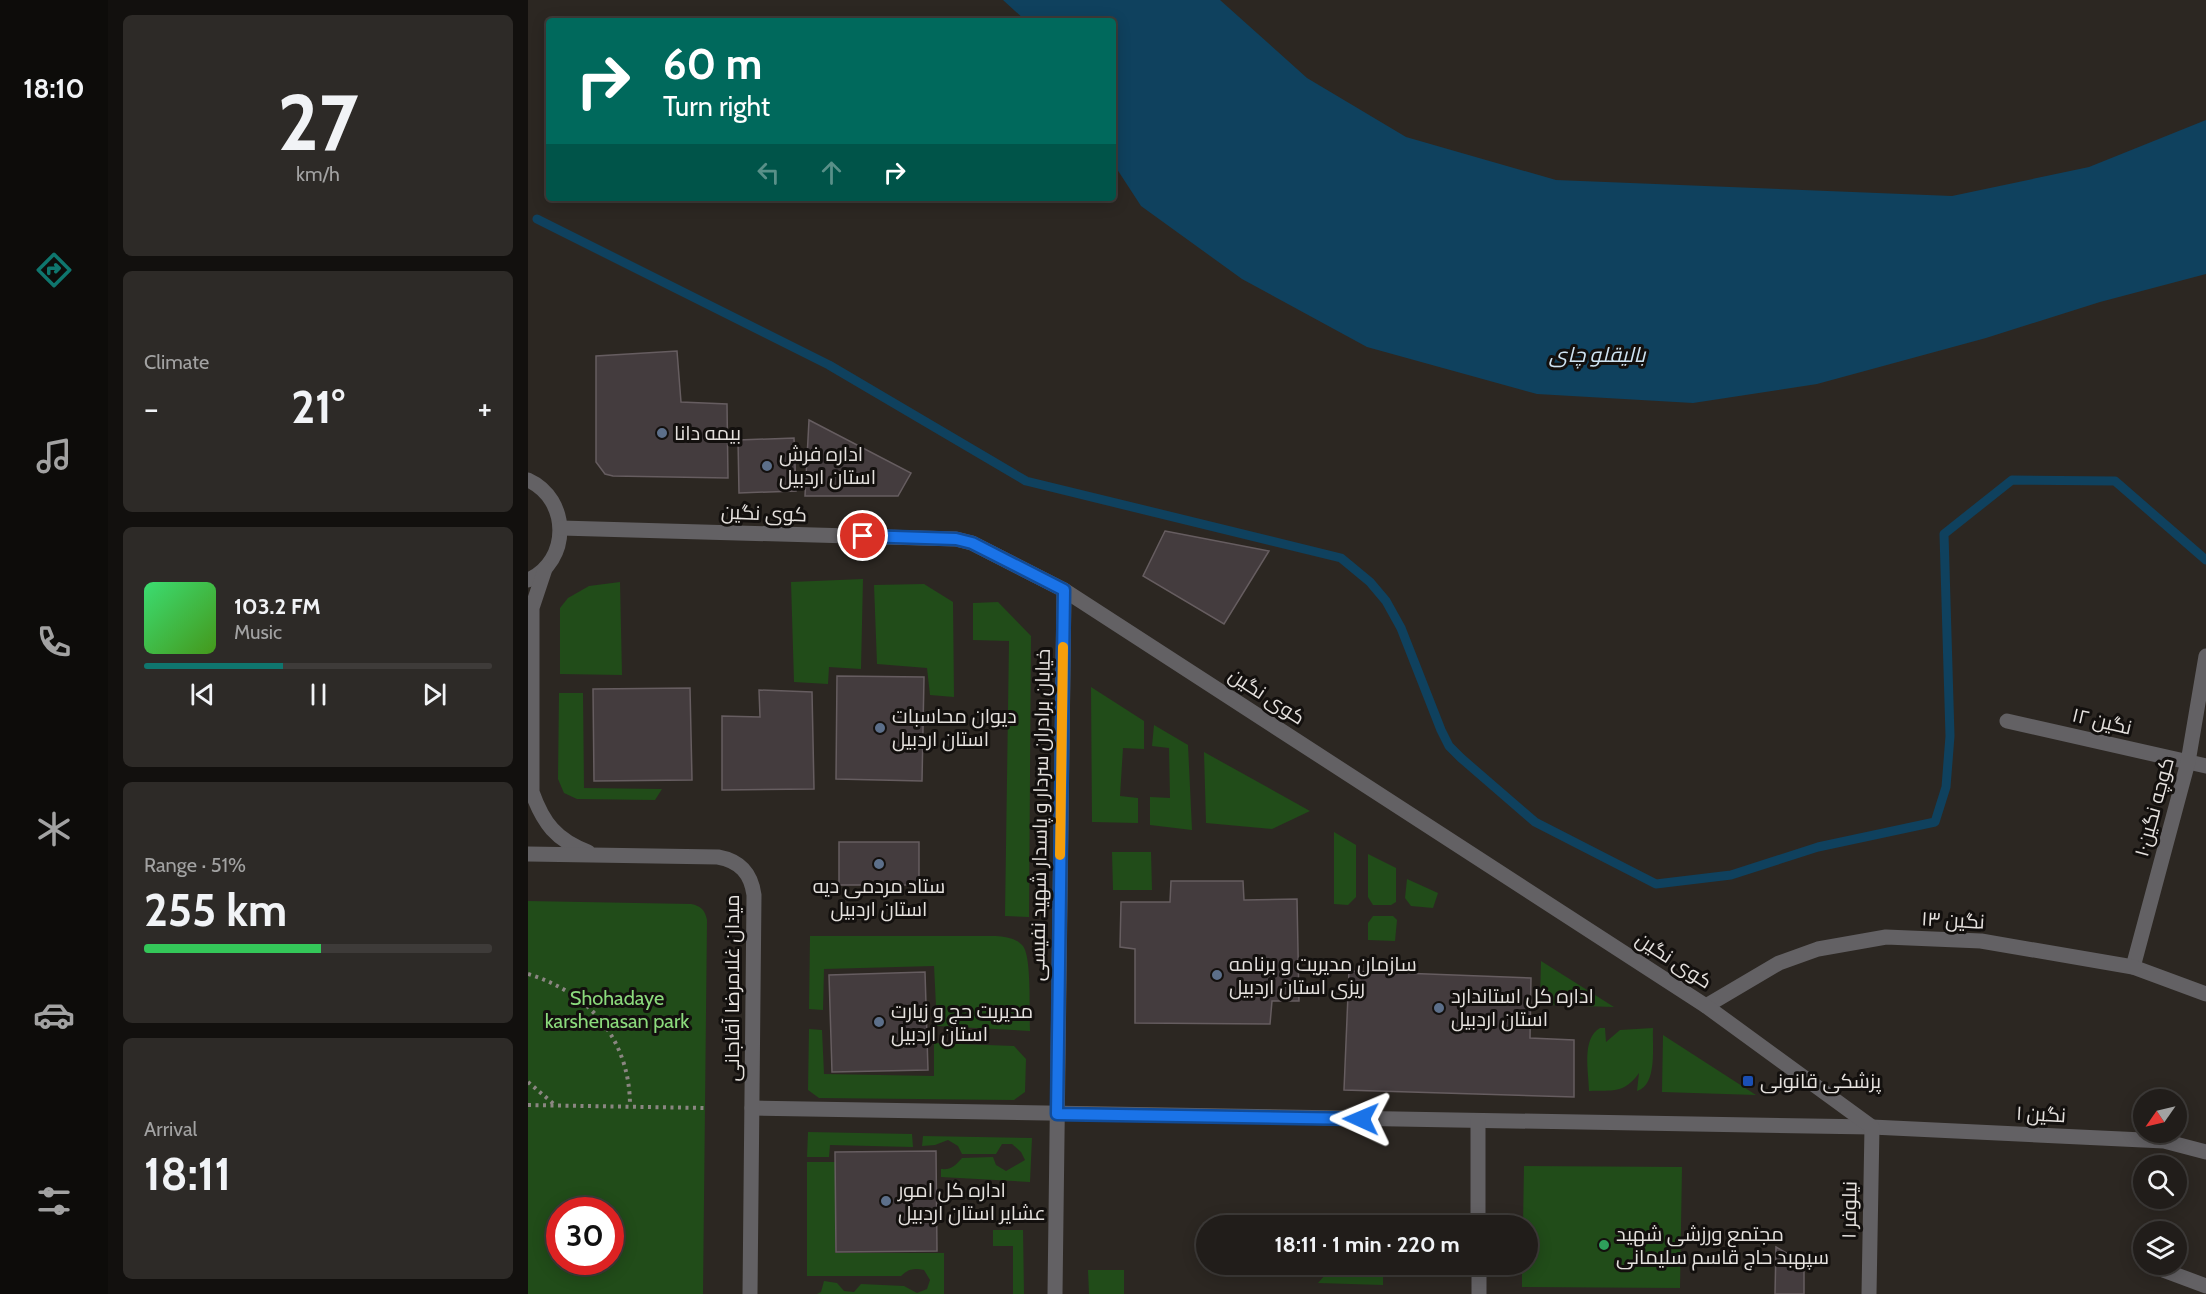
<!DOCTYPE html>
<html lang="en">
<head>
<meta charset="utf-8">
<style>
  :root { --surface:#211d1a; --page:#2d2a27; --text:#f1f3f6; --muted:#a2a2a2; --line:#3e3b39; --accent:#0f766e }
  body { margin:0; font-family:Cabin,Cairo,sans-serif; background:var(--page); color:var(--text); height:100vh; display:flex; flex-direction:column; font-size:22px; white-space:nowrap }
  * { box-sizing:border-box; margin:0 }
  p { font-size:20px; color:var(--muted) }
  .icon { flex:none; width:33px; height:33px; fill:none; stroke:currentColor; stroke-width:2; stroke-linecap:round; stroke-linejoin:round }
  .map { position:relative; flex:1; overflow:hidden }
  .drawer { display:flex; flex-direction:column; gap:15px; padding:15px; background:#12100e; width:420px }
  .drawer>* { flex:none }
  .hud { position:absolute; left:18px; top:18px; width:570px; height:183px; border-radius:6px; box-shadow:0 3px 15px #0003,0 0 0 2px var(--line); background:#00695c; color:#fff; overflow:hidden }
  .needle { width:39px; rotate:236deg }
  .controls { position:absolute; left:1605px; top:1089px; display:grid; gap:12px }
  .controls a { display:grid; place-items:center; width:54px; height:54px; border-radius:50%; background:var(--surface); box-shadow:0 3px 15px #0003,0 0 0 2px var(--line); font-size:30px }
  .speed { position:absolute; left:18px; top:1197px; display:flex; gap:12px; font-size:30px; font-weight:700; text-align:center }
  .speed>* { display:grid; place-content:center; width:78px; height:78px; border-radius:50%; background:var(--surface); box-shadow:0 3px 15px #0003,0 0 0 2px var(--line); line-height:1 }
  .speed .limit { border:9px solid #d22; background:#fff; color:#111 }
  .pin { position:absolute; display:grid; place-items:center; width:51px; height:51px; color:#fff; margin:-26px; border:3px solid #fff; border-radius:50%; box-shadow:0 2px 6px #0007 }
  .me { position:absolute; width:66px; margin:-33px; rotate:271deg; stroke-linejoin:round; filter:drop-shadow(0 0 4px #0008) }
  .turn { display:flex; align-items:center; gap:21px; height:126px; padding:0 18px; font-size:27px }
  .turn .icon { width:78px; height:78px; stroke-width:2.5 }
  .turn b { display:block; font-size:42px; line-height:51px }
  .lanes { display:flex; align-items:center; height:57px; padding:0 18px; background:#0003; justify-content:center; gap:30px; direction:ltr }
  .lanes .off { opacity:.35 }
  .big { font-size:45px; font-weight:700; line-height:1.1 }
  .drawer .card { flex:1; display:flex; flex-direction:column; justify-content:center; gap:9px; min-width:0; padding:0 21px; border-radius:9px; background:var(--page) }
  .drawer .dial { align-items:center; gap:0 }
  .dial b { font-size:78px; line-height:1 }
  .song { display:flex; align-items:center; gap:18px }
  .cover { width:72px; height:72px; border-radius:9px; background:linear-gradient(135deg,hsl(140 70% 55%),hsl(100 70% 35%)) }
  .played { height:6px; border-radius:3px; background:linear-gradient(90deg,var(--accent) 40%,var(--line) 40%) }
  .keys { display:flex; justify-content:space-around; direction:ltr }
  .heat { display:flex; justify-content:space-between; align-items:center; font-size:33px; direction:ltr }
  .charge { height:9px; border-radius:4px; background:linear-gradient(90deg,#34c759 51%,var(--line) 0) }
  .trip { position:absolute; left:668px; top:1215px; width:342px; height:60px; border-radius:30px; background:var(--surface); box-shadow:0 3px 15px #0003,0 0 0 2px var(--line); font-weight:700; line-height:60px; text-align:center }
  main { display:flex; flex:1; min-height:0 }
  .dock { display:flex; flex-direction:column; width:108px; justify-content:space-around; align-items:center; background:#0d0c0a; color:var(--muted) }
  .dock .icon { width:42px; height:42px }
  .dock .current { color:var(--accent) }
  .dock b { font-size:27px; color:var(--text) }
  .map>svg:first-child { display:block }
</style>
</head>
<body>
<main>
<nav class="dock">
<b>18:10</b>
<svg class="icon current" aria-label="directions" viewBox="0 0 24 24"><path d="M12 3l9 9-9 9-9-9zM9 14v-3h6M13 9l2 2-2 2"/></svg>
<svg class="icon" aria-label="music" viewBox="0 0 24 24"><path d="M9 18V5l10-2v13"/><circle cx="6" cy="18" r="3"/><circle cx="16" cy="16" r="3"/></svg>
<svg class="icon" aria-label="phone" viewBox="0 0 24 24"><path d="M5 4h4l2 5-3 2q2 4 5 5l2-3 5 2v4C11 20 4 13 5 4z"/></svg>
<svg class="icon" aria-label="climate" viewBox="0 0 24 24"><path d="M12 3v18M4 7l16 10M4 17L20 7"/></svg>
<svg class="icon" aria-label="car" viewBox="0 0 24 24"><path d="M5 17H2v-5l4-1 3-4h7l3 4 3 1v5h-3M9 17h6M6 11h13"/><circle cx="7" cy="17" r="2"/><circle cx="17" cy="17" r="2"/></svg>
<svg class="icon" aria-label="filters" viewBox="0 0 24 24"><path d="M4 7h16M4 17h16"/><circle cx="9" cy="7" r="2"/><circle cx="15" cy="17" r="2"/></svg>
</nav>
<section class="drawer">
<div class="card dial"><b>27</b><p>km/h</p></div>
<div class="card"><p>Climate</p>
<div class="heat"><a>−</a><b class="big">21°</b><a>+</a></div>
</div>
<div class="card">
<div class="song"><i class="cover"></i><div><b>103.2 FM</b><p>Music</p></div></div>
<div class="played"></div>
<div class="keys"><svg class="icon" aria-label="previous" viewBox="0 0 24 24"><path d="M18 5L8 12l10 7zM5 5v14"/></svg><svg class="icon" aria-label="pause" viewBox="0 0 24 24"><path d="M8 5v14M16 5v14"/></svg><svg class="icon" aria-label="next" viewBox="0 0 24 24"><path d="M6 5l10 7-10 7zM19 5v14"/></svg></div>
</div>
<div class="card"><p>Range · 51%</p><b class="big">255 km</b><div class="charge"></div></div>
<div class="card"><p>Arrival</p><b class="big">18:11</b></div>
</section>
<div class="map">
<svg width="1678" height="1294" viewBox="0 0 1678 1294">
  <rect width="100%" height="100%" fill="#2c2722"/>
  <!-- green -->
  <g fill="#214c19" fill-rule="evenodd">
    <path d="M335,579L333,669L301,667L300,684L266,682L263,582Z"/>
    <path d="M92,582L94,675L32,674V608L40,598L61,586Z"/>
    <path d="M396,584L425,602L426,697L402,695L399,668L349,664L346,585Z"/>
    <path d="M470,602L503,636L501,917L477,916L481,641L445,640V603Z"/>
    <path d="M563,687L616,721V749L595,748L592,796L610,798V823L564,822Z"/>
    <path d="M31,693H55L56,788L134,789L127,800L49,799L36,793L30,779Z"/>
    <path d="M626,725L660,745L664,830L622,825V797L642,798L641,748L624,746Z"/>
    <path d="M676,752L782,811L744,829L678,823Z"/>
    <path d="M806,832L828,845V897L820,905L806,904Z"/>
    <path d="M584,852H623L624,890H585Z"/>
    <path d="M840,854L868,868V902L863,905H845L840,897Z"/>
    <path d="M879,879L910,893L905,908L883,906L877,898Z"/>
    <path d="M0,901L163,904C173,906 177,910 179,920L175,1294H0ZM32,1210H82V1262H32Z"/>
    <path d="M845,916H865L869,920L867,941L840,940V923Z"/>
    <path d="M282,936H468C477,937 489,938 495,946C504,958 501,1014 502,1031L409,1026L406,966L296,969L295,1010L281,1009Z"/>
    <path d="M1013,961L1086,1007L1023,1005L1012,1000Z"/>
    <path d="M1072,1028H1077L1078,1042L1092,1030L1125,1028C1124,1045 1130,1085 1109,1091L1111,1073C1096,1094 1085,1090 1061,1091C1061,1072 1053,1039 1072,1028Z"/>
    <path d="M281,1029L294,1030L296,1074L406,1076V1043L486,1046L498,1059L497,1092L486,1100L291,1098L280,1090Z"/>
    <path d="M1135,1035L1228,1095L1134,1092Z"/>
    <path d="M280,1132L384,1134L385,1147L302,1145L301,1157H279Z"/>
    <path d="M395,1136L504,1138L502,1182L413,1177V1169C423,1170 427,1166 434,1158L465,1157L468,1165L478,1171L497,1160L493,1152L484,1144H474L468,1154H434L430,1146L420,1140L407,1145L394,1146Z"/>
    <path d="M279,1162H307V1253H416V1294H289L293,1292L296,1281L309,1283L316,1291L326,1292L333,1284L376,1286L389,1293L399,1289L402,1280L396,1270C386,1268 380,1269 373,1276H279Z"/>
    <path d="M996,1166L1154,1167L1152,1288L994,1287V1265L999,1264V1226L995,1225Z"/>
    <path d="M465,1230H495L496,1294H485V1246H465Z"/>
    <path d="M806,1265H855V1285L790,1283Z"/>
    <path d="M560,1270H596V1294H561Z"/>
  </g>
  <!-- water -->
  <path fill="#0f415e" d="M475,0H692L779,78L878,137L1028,180L1424,196L1561,167L1678,120V274L1572,302L1458,338L1289,384L1165,403L1009,394L839,347L714,279L613,206L585,163V21H498Z"/>
  <g fill="none" stroke-linecap="round" stroke-linejoin="round">
    <!-- stream -->
    <path stroke="#0f415e" stroke-width="9" d="M9,219L301,365L498,481L813,558L842,582L858,601L873,628L913,730L921,746L933,758L1007,822L1128,884L1203,875L1290,847L1407,822L1418,787L1422,736L1416,534L1484,480L1587,481L1678,560"/>
  </g>
  <!-- building -->
  <g fill="#443c3e" stroke="#665d60" stroke-width="1.5">
    <path d="M149,351L153,402L199,404L200,478L85,476L77,474L68,462V356Z"/>
    <path d="M281,420L383,473L370,496H277Z"/>
    <path d="M266,438L268,491L211,493L210,440Z"/>
    <path d="M637,531L741,551L696,624L615,576Z"/>
    <path d="M309,676L396,677L394,781L308,779Z"/>
    <path d="M162,688L164,780L66,781L65,689Z"/>
    <path d="M231,690L284,692L286,789L194,790V716L232,717Z"/>
    <rect x="311" y="842" width="80" height="43"/>
    <path d="M643,881H715L716,900L769,899L771,1001H744L742,1024L607,1023V949L592,947L593,902H642Z"/>
    <path d="M821,971L1003,978L1002,1038L1046,1040V1097L816,1090Z"/>
    <path d="M397,972L400,1070L304,1072L301,975Z"/>
    <path d="M408,1151L409,1251L308,1252L307,1152Z"/>
    <path d="M1248,1247L1276,1263V1294H1247Z"/>
  </g>
  <g fill="none" stroke-linecap="round" stroke-linejoin="round">
    <!-- path -->
    <g stroke="#8b8682" stroke-width="4" stroke-dasharray="3 4.5" stroke-linecap="butt">
      <path d="M0,974C62,993 102,1040 102,1106"/>
      <path d="M0,1082L27,1105"/>
      <path d="M0,1105L177,1108"/>
    </g>
    <!-- minor -->
    <g stroke="#636164" stroke-width="15">
      <path d="M1479,721L1678,766"/>
      <path d="M1605,967L1660,762L1678,656"/>
      <path d="M1178,1006L1251,963L1290,949L1358,937L1453,941L1605,967L1678,994"/>
      <path d="M224,1108L1344,1127L1636,1141L1678,1152"/>
      <path d="M950,1121V1226"/>
      <path d="M951,1264V1294"/>
      <path d="M1619,1264L1678,1286"/>
      <path d="M527,1294L536,590"/>
    </g>
    <!-- tertiary -->
    <g stroke="#636164" stroke-width="15">
      <path d="M0,480C42,499 43,561 0,580"/>
      <path d="M33,528L428,539L444,543L536,590L1178,1006L1344,1127L1341,1294"/>
      <path d="M17,569L4,608V792C15,823 28,840 60,852"/>
      <path d="M0,854L190,857C212,861 223,873 226,895L222,1294"/>
    </g>
  </g>
  <g fill="none" stroke-linecap="round" stroke-linejoin="round">
    <defs>
      <path id="route" d="M335,536L428,539L444,543L536,590L529,1114L833,1119"/>
    </defs>
    <!-- route casing -->
    <use href="#route" stroke="#114b97" stroke-width="15"/>
    <!-- route -->
    <use href="#route" stroke="#1a73e8" stroke-width="10"/>
    <!-- slow -->
    <path stroke="#f59e0b" stroke-width="10" d="M532,855L535,647"/>
  </g>
  <!-- markers -->
  <g fill="#5c6f8a" stroke="#13100e" stroke-width="2">
    <circle cx="134" cy="433" r="6"/>
    <circle cx="239" cy="466" r="6"/>
    <circle cx="352" cy="728" r="6"/>
    <circle cx="351" cy="864" r="6"/>
    <circle cx="689" cy="975" r="6"/>
    <circle cx="911" cy="1008" r="6"/>
    <circle cx="351" cy="1022" r="6"/>
    <circle cx="358" cy="1201" r="6"/>
  </g>
  <rect fill="#1a4fb4" stroke="#13100e" stroke-width="2" x="1214" y="1075" width="12" height="12" rx="3"/>
  <circle fill="#2e9e5b" stroke="#13100e" stroke-width="2" cx="1076" cy="1245" r="6"/>
  <g text-anchor="middle" stroke-width="6" stroke-linejoin="round" paint-order="stroke">
    <!-- poi labels -->
    <g font-size="20" fill="#e5e1de" stroke="#13100e" text-anchor="start">
      <text x="146" y="440">بیمه دانا</text>
      <text x="251" y="461">اداره فرش<tspan x="251" dy="23">استان اردبیل</tspan></text>
      <text x="364" y="723">دیوان محاسبات<tspan x="364" dy="23">استان اردبیل</tspan></text>
      <text x="351" y="893" text-anchor="middle">ستاد مردمی دیه<tspan x="351" dy="23">استان اردبیل</tspan></text>
      <text x="701" y="971">سازمان مدیریت و برنامه<tspan x="701" dy="23">ریزی استان اردبیل</tspan></text>
      <text x="923" y="1003">اداره کل استاندارد<tspan x="923" dy="23">استان اردبیل</tspan></text>
      <text x="363" y="1018">مدیریت حج و زیارت<tspan x="363" dy="23">استان اردبیل</tspan></text>
      <text x="1232" y="1088">پزشکی قانونی</text>
      <text x="370" y="1197">اداره کل امور<tspan x="370" dy="23">عشایر استان اردبیل</tspan></text>
      <text x="1088" y="1241">مجتمع ورزشی شهید<tspan x="1088" dy="23">سپهبد حاج قاسم سلیمانی</tspan></text>
    </g>
    <!-- street labels -->
    <g font-size="20" fill="#e5e1de" stroke="#13100e">
      <text transform="translate(236 513) rotate(2)" y="7">کوی نگین</text>
      <text transform="translate(739 696) rotate(33)" y="7">کوی نگین</text>
      <text transform="translate(1574 721) rotate(13)" y="7">نگین ۱۲</text>
      <text transform="translate(1626 807) rotate(-75)" y="7">کوچه نگین۱۰</text>
      <text transform="translate(512 815) rotate(-89)" y="7">خیابان برادران سردار و پاسدار شهید نفیسی</text>
      <text transform="translate(1425 920) rotate(3)" y="7">نگین ۱۳</text>
      <text transform="translate(1146 960) rotate(33)" y="7">کوی نگین</text>
      <text transform="translate(204 988) rotate(-90)" y="7">میدان غلامرضا آقاجانی</text>
      <text transform="translate(1513 1114) rotate(3)" y="7">نگین ۱</text>
      <text transform="translate(1321 1210) rotate(-89)" y="7">نیلوفر ۱</text>
    </g>
    <!-- park labels -->
    <g font-size="20" fill="#8bda7c" stroke="#13100e">
      <text x="89" y="1005">Shohadaye<tspan x="89" dy="23">karshenasan park</tspan></text>
    </g>
    <!-- water labels -->
    <g font-size="21" font-style="italic" fill="#cee3f2" stroke="#13100e">
      <text x="1069" y="362">بالیقلو چای</text>
    </g>
  </g>
</svg>
<div class="controls">
<a><svg class="needle" viewBox="-14 -14 28 28"><path d="M0-13l5 13h-10z" fill="#e53935"/><path d="M0 13l5-13h-10z" fill="#a2a2a2"/></svg></a>
<a><svg class="icon" aria-label="search" viewBox="0 0 24 24"><circle cx="10" cy="10" r="6"/><path d="M15 15l6 6"/></svg></a>
<a><svg class="icon" aria-label="layers" viewBox="0 0 24 24"><path d="M12 4l9 5-9 5-9-5zM3 14l9 5 9-5"/></svg></a>
</div>
<div class="speed"><div class="limit">30</div></div>
<div class="pin" style="left:335px;top:536px;background:#d93025"><svg class="icon" aria-label="arrive" viewBox="0 0 24 24"><path d="M6 21V4h12l-3 4 3 4H6"/></svg></div>
<svg class="me" style="left:833px;top:1119px" viewBox="-20 -20 40 40"><path d="M0-17L14 15 0 8-14 15z" fill="#1a73e8" stroke="#fff" stroke-width="4"/></svg>
<div class="trip">18:11 · 1 min · 220 m</div>
<div class="hud">
<div class="turn"><svg class="icon" aria-label="right" viewBox="0 0 24 24"><path d="M7 20v-9h11M14 6l5 5-5 5"/></svg><div><b>60 m</b>Turn right</div></div>
<div class="lanes"><svg class="icon off" aria-label="left" viewBox="0 0 24 24"><path d="M17 20v-9H6M10 6l-5 5 5 5"/></svg><svg class="icon off" aria-label="ahead" viewBox="0 0 24 24"><path d="M12 20V5M6 11l6-6 6 6"/></svg><svg class="icon" aria-label="right" viewBox="0 0 24 24"><path d="M7 20v-9h11M14 6l5 5-5 5"/></svg></div>
</div>
</div>
</main>
</body>
</html>
